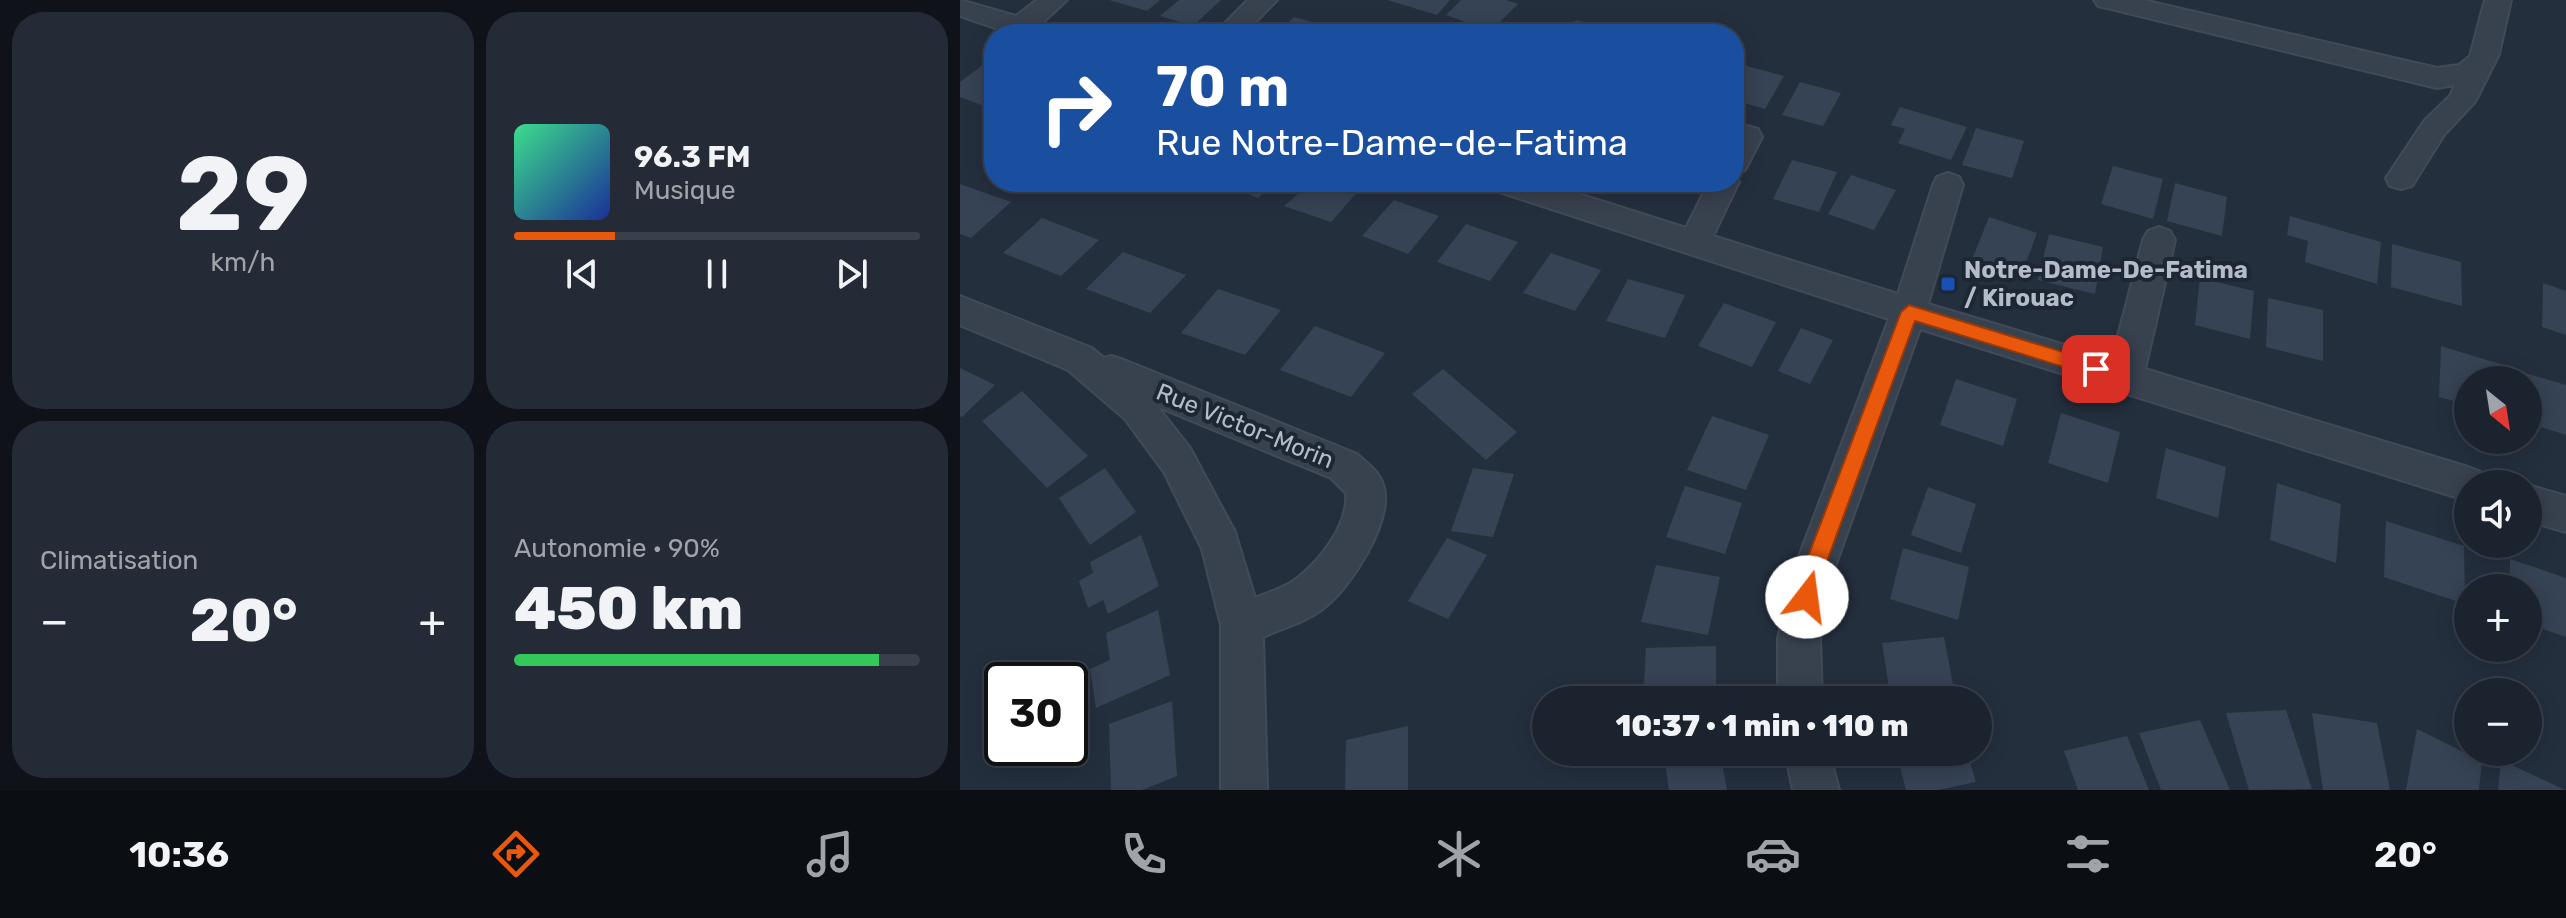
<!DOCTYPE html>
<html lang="fr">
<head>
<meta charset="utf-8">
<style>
  :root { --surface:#1b232e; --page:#242b36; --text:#f1f3f6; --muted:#a0a4aa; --line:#39404a; --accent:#ea580c }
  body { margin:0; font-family:Rubik,sans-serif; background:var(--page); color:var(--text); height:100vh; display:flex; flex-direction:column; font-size:30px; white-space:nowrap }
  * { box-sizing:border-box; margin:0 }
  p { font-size:26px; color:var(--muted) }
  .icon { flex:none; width:44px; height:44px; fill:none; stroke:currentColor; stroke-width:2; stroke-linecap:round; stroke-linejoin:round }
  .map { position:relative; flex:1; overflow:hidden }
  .side { display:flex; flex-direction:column; gap:12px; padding:12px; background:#0f1319; width:960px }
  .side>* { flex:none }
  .guide { position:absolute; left:24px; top:24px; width:760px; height:168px; border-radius:32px; box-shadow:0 4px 20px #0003,0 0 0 2px var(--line); background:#1a4fa0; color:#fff; overflow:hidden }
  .needle { width:52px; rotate:150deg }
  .controls { position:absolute; left:1494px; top:366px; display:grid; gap:16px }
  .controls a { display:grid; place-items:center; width:88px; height:88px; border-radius:50%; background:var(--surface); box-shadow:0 4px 20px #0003,0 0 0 2px var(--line); font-size:40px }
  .speed { position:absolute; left:24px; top:662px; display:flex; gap:16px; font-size:40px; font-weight:700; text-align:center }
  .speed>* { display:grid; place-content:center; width:104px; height:104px; border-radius:50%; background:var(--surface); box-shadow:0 4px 20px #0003,0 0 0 2px var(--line); line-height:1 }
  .speed .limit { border:4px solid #111; border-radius:12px; background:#fff; color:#111 }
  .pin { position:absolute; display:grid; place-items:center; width:68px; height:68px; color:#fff; margin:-34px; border-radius:16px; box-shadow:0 4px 12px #0006 }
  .me { position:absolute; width:88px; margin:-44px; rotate:15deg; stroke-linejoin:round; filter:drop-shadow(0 0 6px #0008) }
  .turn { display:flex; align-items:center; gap:28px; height:168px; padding:0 40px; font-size:36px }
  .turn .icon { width:104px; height:104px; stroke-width:2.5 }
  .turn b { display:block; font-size:56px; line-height:68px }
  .big { font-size:60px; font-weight:800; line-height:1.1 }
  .side .tile { flex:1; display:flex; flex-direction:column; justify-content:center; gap:12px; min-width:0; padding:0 28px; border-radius:32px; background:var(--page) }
  .side .dial { align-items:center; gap:0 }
  .dial b { font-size:104px; line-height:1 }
  .song { display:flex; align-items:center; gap:24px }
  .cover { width:96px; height:96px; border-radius:12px; background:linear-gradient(135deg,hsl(150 70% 55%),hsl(230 70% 35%)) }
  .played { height:8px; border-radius:4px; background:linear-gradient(90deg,var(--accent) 25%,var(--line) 25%) }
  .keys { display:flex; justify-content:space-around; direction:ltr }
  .heat { display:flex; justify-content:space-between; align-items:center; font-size:44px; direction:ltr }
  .charge { height:12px; border-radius:6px; background:linear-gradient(90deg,#34c759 90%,var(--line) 0) }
  .side .tiles { flex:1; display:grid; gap:12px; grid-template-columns:repeat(2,1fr) }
  .trip { position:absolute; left:572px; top:686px; width:460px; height:80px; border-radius:40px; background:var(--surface); box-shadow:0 4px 20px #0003,0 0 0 2px var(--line); font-weight:800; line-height:80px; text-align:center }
  .menu { display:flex; height:128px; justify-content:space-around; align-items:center; background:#0b0e12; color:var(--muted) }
  .menu .icon { width:56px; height:56px }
  .menu .selected { color:var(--accent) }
  .menu b { font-size:36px; color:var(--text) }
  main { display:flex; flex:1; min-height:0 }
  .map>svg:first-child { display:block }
</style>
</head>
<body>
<main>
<section class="side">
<div class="tiles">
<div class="tile dial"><b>29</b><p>km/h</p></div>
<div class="tile">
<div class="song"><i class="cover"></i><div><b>96.3 FM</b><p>Musique</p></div></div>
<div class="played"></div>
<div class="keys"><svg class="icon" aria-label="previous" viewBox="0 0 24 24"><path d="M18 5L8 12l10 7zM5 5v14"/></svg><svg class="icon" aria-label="pause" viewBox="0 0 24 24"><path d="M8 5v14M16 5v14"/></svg><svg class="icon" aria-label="next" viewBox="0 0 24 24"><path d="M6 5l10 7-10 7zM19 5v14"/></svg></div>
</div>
<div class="tile"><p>Climatisation</p>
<div class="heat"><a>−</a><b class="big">20°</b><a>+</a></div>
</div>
<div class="tile"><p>Autonomie · 90%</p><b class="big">450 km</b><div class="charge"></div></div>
</div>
</section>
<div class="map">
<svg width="1606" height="790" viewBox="0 0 1606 790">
  <rect width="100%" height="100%" fill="#242f3e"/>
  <!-- building -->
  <g fill="#364354">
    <path d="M149,0H200L187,11Z"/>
    <path d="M219,0H261L233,26L200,16Z"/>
    <path d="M427,0H490L477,15Z"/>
    <path d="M501,0H546L558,4L531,31L486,15Z"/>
    <path d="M334,17L370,27L364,34H316Z"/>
    <path d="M616,20L655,30L652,34H605Z"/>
    <path d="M776,63L824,76L805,109L774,100Z"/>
    <path d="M24,64L34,67V98L24,106L0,97V82Z"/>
    <path d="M840,82L881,93L863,126L822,115Z"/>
    <path d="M940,107L1007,127L991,160L938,143L945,129L931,125Z"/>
    <path d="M1016,128L1064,141L1052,178L1002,165Z"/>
    <path d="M832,160L877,172L859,212L813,199Z"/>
    <path d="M1153,166L1203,179L1193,219L1141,204Z"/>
    <path d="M891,175L936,190L914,230L868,214Z"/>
    <path d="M259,182H315L298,198Z"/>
    <path d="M352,182H393L403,186L371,222L324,206Z"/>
    <path d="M1215,183L1267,197L1262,236L1207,221Z"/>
    <path d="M0,184L51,202L11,238L0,234Z"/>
    <path d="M434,200L479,216L448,254L402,236Z"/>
    <path d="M1330,216L1421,242L1417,284L1345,262L1348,241L1327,235Z"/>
    <path d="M1029,217L1077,233L1062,273L1013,257Z"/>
    <path d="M82,218L139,240L101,276L43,253Z"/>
    <path d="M506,224L558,242L530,281L477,262Z"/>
    <path d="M1089,234L1143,247L1135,294L1078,280Z"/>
    <path d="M1432,244L1501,262L1502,306L1431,287Z"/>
    <path d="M163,252L226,275L190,313L126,289Z"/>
    <path d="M591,253L641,270L615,311L563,293Z"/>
    <path d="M1240,278L1294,291L1290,339L1235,325Z"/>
    <path d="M668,279L725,295L705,338L646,321Z"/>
    <path d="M1583,283L1606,291V335L1582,327Z"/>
    <path d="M258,289L321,310L285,355L221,333Z"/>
    <path d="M1308,298L1363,310V361L1306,347Z"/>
    <path d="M764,303L816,322L792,367L738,346Z"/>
    <path d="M355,326L425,353L391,397L320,370Z"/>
    <path d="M841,328L873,340L850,384L818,371Z"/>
    <path d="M1481,346L1540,364V380H1508V405L1479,397Z"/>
    <path d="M0,368L35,385L2,417L0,416Z"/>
    <path d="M483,369L557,432L526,460L452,394Z"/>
    <path d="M1555,370L1606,385V435L1568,423V380H1555Z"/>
    <path d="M996,379L1057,399L1043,446L980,425Z"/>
    <path d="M62,391L128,456L87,488L22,421Z"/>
    <path d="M1101,413L1160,432L1148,483L1088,463Z"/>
    <path d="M752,416L809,435L786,490L727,470Z"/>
    <path d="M1206,448L1266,467L1258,518L1196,498Z"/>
    <path d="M145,468L176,512L130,545L99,498Z"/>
    <path d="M513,468L554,474L533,537L491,531Z"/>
    <path d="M1317,483L1381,504L1376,563L1310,540Z"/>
    <path d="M725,486L782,503L765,554L706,537Z"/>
    <path d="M968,487L1016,504L1001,553L951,535Z"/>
    <path d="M1426,521L1504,546L1505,604L1424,577Z"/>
    <path d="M181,535L199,586L148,614L143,600L128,608L119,581L133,573L130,562Z"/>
    <path d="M487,538L527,555L488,619L448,601Z"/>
    <path d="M943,548L1009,567L998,620L930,599Z"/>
    <path d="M1550,559L1606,578V637L1568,624V588H1550Z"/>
    <path d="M696,565L760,577L748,635L681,622Z"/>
    <path d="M198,610L210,675L136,708L130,669L150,660L146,633Z"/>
    <path d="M984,637L995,695L931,700L922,643Z"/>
    <path d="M756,646V700H683L686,648Z"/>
    <path d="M212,701L217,776L182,790H151L149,724Z"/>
    <path d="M1326,710L1352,789L1289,790L1266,713Z"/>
    <path d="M1352,713L1417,723L1430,790H1363Z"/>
    <path d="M1240,720L1270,790H1201L1179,733Z"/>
    <path d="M448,726V790H385L386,740Z"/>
    <path d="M1457,729L1522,761L1519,790H1446Z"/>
    <path d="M1167,736L1189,790H1118L1104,751Z"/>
    <path d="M746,752H760L767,790H709L705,762Z"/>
    <path d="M936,752H1007L1016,782L978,790H946Z"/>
    <path d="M1541,760L1605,790H1538Z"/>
  </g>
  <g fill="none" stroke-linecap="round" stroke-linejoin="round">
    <defs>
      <g id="minor">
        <path d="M0,0L56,16L77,0H107L81,24L93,28L97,34H53L0,16Z"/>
        <path d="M288,0H317L284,34H254Z"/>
        <path d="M1134,0H1183L1477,68L1499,65L1510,56L1525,0H1551L1539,54L1515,102L1484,135L1452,186L1441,189L1430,186L1426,178L1464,121L1490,96L1495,85L1477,88L1147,8L1138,6Z"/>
        <path d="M787,126L798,129L802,137L785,170L774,173V134L776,129Z"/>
        <path d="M988,173L999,177L1003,185L968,304L1152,359L1183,240L1188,231L1199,227L1210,231L1215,240L1185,369L1508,467L1521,472L1527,484H1508V501L960,329L872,575L860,639L862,700H818V639L832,575L929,319L533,190L529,182H581L726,228L749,182H774V174L779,182L753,236L938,294L973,185L977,177Z"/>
        <path d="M0,296L132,348L144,358L151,356L164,360L397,454C408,464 421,473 424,488C432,522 392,586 365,607C349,621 322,628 303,637L307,790H261V625L242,549L204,472L165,419L108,370L0,325ZM198,407L371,478L386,493C389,524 360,561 336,579C325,588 308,592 295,598L275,532L230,448Z"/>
        <path d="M1568,485L1606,496V532L1568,521Z"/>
        <path d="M825,752H869L879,790H833Z"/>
      </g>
    </defs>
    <!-- minor casing -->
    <use href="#minor" stroke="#414a57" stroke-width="4"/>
    <!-- minor -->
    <use href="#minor" fill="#38414e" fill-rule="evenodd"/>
  </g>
  <!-- route -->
  <path fill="#ea580c" stroke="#983908" stroke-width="2" d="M949,305L1136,362L1142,364L1145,369L1142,375L1136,377L955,321L862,575L855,604L847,607L840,604L837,597L841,575L941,312Z"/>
  <!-- markers -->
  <rect fill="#1a4fb4" stroke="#1d2633" stroke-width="3" x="980" y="276" width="16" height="16" rx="4"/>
  <g text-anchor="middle" stroke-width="8" stroke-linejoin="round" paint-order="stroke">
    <!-- poi labels -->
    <g font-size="24" font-weight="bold" fill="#b4bcc9" stroke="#1d2633" text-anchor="start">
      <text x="1004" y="278">Notre-Dame-De-Fatima<tspan x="1004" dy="28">/ Kirouac</tspan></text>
    </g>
    <!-- street labels -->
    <g font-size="24" fill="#b4bcc9" stroke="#1d2633">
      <text transform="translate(285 426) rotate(22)" y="8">Rue Victor-Morin</text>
    </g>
  </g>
</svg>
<div class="controls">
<a><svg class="needle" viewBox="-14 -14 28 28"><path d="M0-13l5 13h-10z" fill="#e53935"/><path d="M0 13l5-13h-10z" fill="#a0a4aa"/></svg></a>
<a><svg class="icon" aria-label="sound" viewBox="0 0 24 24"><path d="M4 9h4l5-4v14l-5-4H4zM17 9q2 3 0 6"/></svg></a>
<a>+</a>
<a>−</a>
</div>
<div class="speed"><div class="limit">30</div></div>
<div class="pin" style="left:1136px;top:369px;background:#d93025"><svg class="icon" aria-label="arrive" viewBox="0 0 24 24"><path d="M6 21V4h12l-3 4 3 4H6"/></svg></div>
<svg class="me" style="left:847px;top:597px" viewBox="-20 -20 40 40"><circle r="19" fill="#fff"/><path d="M0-13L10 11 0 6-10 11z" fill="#ea580c"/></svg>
<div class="trip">10:37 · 1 min · 110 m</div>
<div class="guide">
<div class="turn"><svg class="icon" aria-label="right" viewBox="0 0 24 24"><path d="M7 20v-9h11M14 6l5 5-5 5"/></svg><div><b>70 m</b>Rue Notre-Dame-de-Fatima</div></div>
</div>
</div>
</main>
<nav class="menu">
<b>10:36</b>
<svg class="icon selected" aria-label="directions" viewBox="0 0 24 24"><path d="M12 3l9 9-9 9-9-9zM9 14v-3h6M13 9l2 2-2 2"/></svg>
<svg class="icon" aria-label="music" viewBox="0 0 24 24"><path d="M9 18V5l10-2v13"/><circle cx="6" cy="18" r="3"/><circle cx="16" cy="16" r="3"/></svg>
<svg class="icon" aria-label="phone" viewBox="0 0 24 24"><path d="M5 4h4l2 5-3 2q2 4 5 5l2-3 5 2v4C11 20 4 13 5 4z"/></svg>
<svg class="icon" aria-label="climate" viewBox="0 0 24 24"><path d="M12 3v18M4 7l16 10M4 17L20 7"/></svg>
<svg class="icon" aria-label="car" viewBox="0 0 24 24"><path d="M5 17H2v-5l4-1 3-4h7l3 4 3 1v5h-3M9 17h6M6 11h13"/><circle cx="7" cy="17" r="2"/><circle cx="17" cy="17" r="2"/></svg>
<svg class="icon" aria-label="filters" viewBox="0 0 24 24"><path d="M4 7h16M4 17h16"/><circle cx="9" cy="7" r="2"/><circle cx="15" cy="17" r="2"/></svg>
<b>20°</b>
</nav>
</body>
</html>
